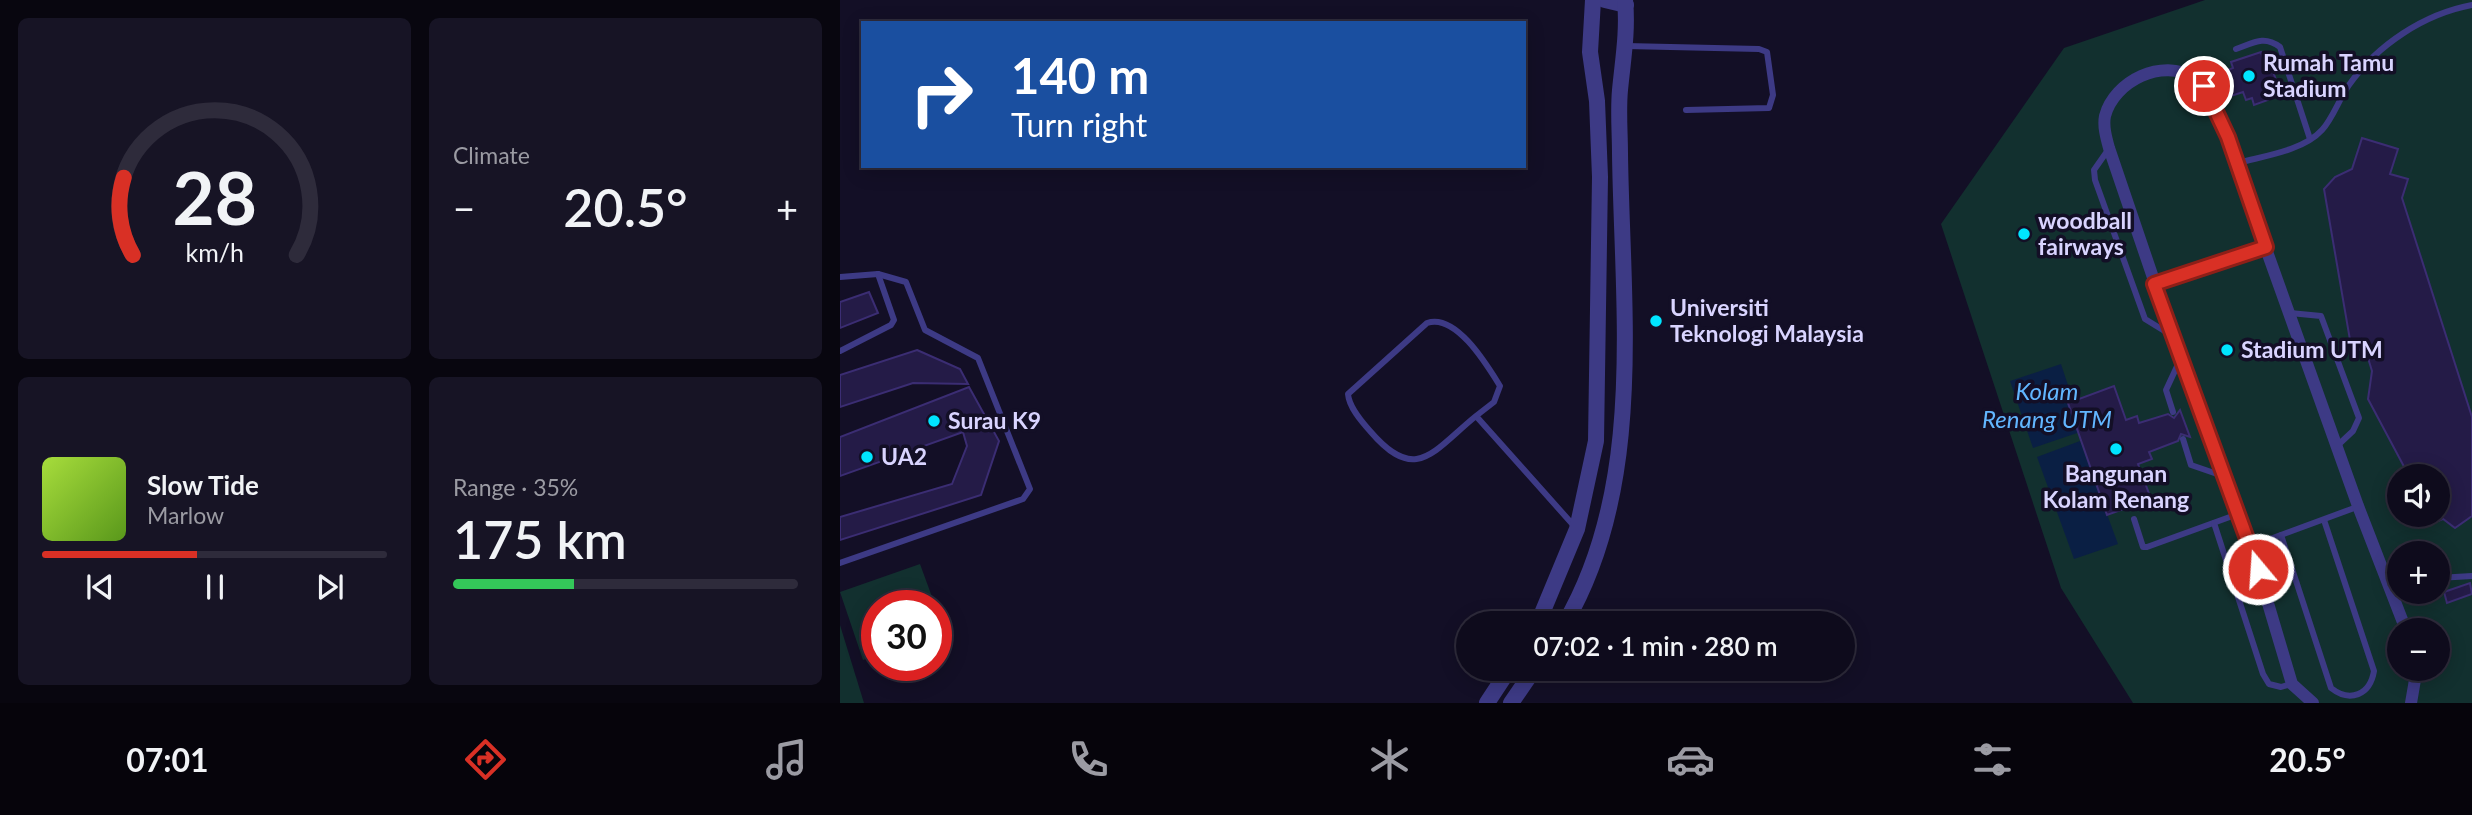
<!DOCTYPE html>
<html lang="en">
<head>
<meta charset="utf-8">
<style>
  :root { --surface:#0e0b1c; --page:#171425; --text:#f1f3f6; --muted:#9b9ba3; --line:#2e2b3b; --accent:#d93025 }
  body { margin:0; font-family:Lato,sans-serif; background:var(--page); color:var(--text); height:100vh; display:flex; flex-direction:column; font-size:26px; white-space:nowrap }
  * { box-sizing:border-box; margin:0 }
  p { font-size:23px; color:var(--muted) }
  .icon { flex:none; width:38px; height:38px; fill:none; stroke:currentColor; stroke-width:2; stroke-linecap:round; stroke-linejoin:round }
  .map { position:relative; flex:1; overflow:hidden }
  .panel { display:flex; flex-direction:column; gap:18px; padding:18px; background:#08060f; width:840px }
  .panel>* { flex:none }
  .top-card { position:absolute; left:21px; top:21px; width:665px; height:147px; border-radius:0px; box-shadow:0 4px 18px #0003,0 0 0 2px var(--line); background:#1a4fa0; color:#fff; overflow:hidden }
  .fabs { position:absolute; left:1547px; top:464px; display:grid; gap:14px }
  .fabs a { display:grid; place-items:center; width:63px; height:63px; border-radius:50%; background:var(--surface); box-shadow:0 4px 18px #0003,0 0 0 2px var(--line); font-size:35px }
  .speed { position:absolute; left:21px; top:590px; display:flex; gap:14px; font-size:35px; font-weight:700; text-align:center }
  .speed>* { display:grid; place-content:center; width:91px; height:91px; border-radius:50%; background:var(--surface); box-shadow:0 4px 18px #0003,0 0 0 2px var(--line); line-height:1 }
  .speed .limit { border:10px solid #d22; background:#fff; color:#111 }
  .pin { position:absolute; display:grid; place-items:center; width:60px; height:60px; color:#fff; margin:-30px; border:4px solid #fff; border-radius:50%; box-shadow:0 2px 7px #0007 }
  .me { position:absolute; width:77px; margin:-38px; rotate:342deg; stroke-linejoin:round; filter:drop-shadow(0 0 5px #0008) }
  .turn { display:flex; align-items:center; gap:24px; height:147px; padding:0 35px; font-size:32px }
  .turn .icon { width:91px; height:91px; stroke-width:2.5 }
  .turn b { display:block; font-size:49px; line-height:60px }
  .big { font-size:52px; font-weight:600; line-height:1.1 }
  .panel .tile { flex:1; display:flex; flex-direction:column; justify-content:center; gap:10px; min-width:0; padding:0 24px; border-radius:10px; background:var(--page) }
  .panel .dial { align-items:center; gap:0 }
  .dial svg { height:182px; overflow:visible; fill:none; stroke:var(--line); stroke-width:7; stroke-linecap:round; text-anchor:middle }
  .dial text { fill:var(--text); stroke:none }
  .song { display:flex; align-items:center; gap:21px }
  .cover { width:84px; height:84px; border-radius:10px; background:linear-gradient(135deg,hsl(80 70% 55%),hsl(90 70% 35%)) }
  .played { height:7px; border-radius:4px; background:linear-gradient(90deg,var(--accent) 45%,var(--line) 45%) }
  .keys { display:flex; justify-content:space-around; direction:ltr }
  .heat { display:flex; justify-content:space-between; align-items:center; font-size:38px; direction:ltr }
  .charge { height:10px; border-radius:5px; background:linear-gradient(90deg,#34c759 35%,var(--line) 0) }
  .panel .tiles { flex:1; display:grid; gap:18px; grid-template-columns:repeat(2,1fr) }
  .trip { position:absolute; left:616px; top:611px; width:399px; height:70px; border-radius:35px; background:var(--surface); box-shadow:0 4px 18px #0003,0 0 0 2px var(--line); font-weight:600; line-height:70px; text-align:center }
  .tabs { display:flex; height:112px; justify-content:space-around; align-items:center; background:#06040b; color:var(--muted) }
  .tabs .icon { width:49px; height:49px }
  .tabs .current { color:var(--accent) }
  .tabs b { font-size:32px; color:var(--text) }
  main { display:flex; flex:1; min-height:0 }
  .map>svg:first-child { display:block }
</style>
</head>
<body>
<main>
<section class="panel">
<div class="tiles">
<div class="tile dial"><svg viewBox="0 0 100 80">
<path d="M14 69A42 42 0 1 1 86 69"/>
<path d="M14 69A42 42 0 0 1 10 35" stroke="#d93025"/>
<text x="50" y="56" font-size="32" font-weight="700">28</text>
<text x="50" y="72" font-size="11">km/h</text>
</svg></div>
<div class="tile"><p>Climate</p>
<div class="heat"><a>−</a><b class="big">20.5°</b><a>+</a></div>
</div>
<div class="tile">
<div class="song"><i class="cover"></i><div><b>Slow Tide</b><p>Marlow</p></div></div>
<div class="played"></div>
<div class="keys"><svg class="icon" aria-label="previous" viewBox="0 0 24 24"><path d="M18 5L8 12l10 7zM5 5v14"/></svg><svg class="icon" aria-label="pause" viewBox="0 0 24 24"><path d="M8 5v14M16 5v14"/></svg><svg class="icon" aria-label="next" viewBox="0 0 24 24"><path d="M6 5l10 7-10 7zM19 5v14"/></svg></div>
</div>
<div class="tile"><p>Range · 35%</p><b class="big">175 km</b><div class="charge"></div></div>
</div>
</section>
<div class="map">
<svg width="1632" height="703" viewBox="0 0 1632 703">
  <rect width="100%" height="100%" fill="#130f26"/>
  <!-- green -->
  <g fill="#12302f" fill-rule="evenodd">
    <path d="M1365,0H1632V703H1293L1221,588L1101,224L1224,48ZM1559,476H1598V514H1559ZM1559,553H1598V592H1559ZM1559,630H1598V668H1559Z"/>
    <path d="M80,564L95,605L37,606V655L23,660L0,592Z"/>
    <path d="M0,625L24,703H0Z"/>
  </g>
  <!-- water -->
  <g fill="#0a1f44">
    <path d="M1221,364L1243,431L1193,448L1170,381Z"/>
    <path d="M1240,441L1278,544L1234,559L1197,457Z"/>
  </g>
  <!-- building -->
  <g fill="#241b47" stroke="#3b2d73" stroke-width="2">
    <path d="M1421,52L1423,59L1428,58L1436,80L1430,82L1433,89L1425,92L1428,100L1414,105L1412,98L1406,100L1403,92L1391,96L1383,72L1393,68L1391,62Z"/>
    <path d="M1522,138L1558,149L1550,174L1568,179L1562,198L1632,417V516L1615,528L1603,519L1598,521V476H1569L1528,399L1532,371L1528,358L1510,340L1484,189L1495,177L1512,169Z"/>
    <path d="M29,292L38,313L0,328V302Z"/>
    <path d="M77,350L120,369L128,384L73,383L0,407V375Z"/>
    <path d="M1274,386L1286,420L1297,416L1299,423L1328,414L1334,418L1340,410L1350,437L1341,434L1338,441L1309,452L1312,459L1298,464L1311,499L1267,515L1228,403Z"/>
    <path d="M129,387L159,441L141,495L0,540V517L112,484L127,446L123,432L0,476V437Z"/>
    <path d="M1630,583L1632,594L1607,603L1604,592Z"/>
  </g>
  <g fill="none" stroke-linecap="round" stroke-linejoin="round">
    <!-- service -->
    <g stroke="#3d3a85" stroke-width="6">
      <path d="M786,46L919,49L927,52L933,95L929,108L846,110"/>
      <path d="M1396,49C1413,43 1424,35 1440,47L1470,139"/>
      <path d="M1268,150L1254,170L1255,180L1305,319L1331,335"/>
      <path d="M1398,163C1423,156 1463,151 1482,130C1493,118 1499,99 1509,85C1537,45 1584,14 1632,5"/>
      <path d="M0,277L38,274L54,320L51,325L0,351"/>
      <path d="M1316,284L1425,248"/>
      <path d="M1450,313L1481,316L1519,418L1513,431L1497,446"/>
      <path d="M1333,412L1326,390L1339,362"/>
      <path d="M636,416C593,451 576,485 530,431C521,421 509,407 508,394L587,323C616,313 647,365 660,386L654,402L636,416L735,527"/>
      <path d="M1343,439L1351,465L1383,476"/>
      <path d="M1294,519L1303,547H1307L1398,514"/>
      <path d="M1374,523L1423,674L1429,684L1441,687L1451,684"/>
      <path d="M1441,535L1491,688C1510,703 1530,695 1534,671L1484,520"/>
      <path d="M1411,546L1517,507"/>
      <path d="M0,563L183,499L190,489L138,358L85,330L66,282L38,274"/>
      <path d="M1598,578L1632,576"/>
    </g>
    <!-- minor -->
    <g stroke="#3d3a85" stroke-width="12">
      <path d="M1473,703L1452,684L1411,546L1341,360L1269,148C1266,137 1263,126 1265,116C1274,81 1323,57 1354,78C1365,85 1370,98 1376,109L1518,506L1566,630"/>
      <path d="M1571,703L1577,668"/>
    </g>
    <!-- tertiary -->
    <g stroke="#3d3a85" stroke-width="16">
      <path d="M765,0L786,5"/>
      <path d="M698,623L737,529L756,441L760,177L757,101L750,52L753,0"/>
      <path d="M725,623C806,484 782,306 780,154C780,133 778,111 780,90C783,59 788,31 785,0"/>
      <path d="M647,703L670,668"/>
      <path d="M671,703L695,668"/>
    </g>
  </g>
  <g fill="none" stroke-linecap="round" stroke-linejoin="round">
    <defs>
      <path id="route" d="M1364,86L1388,137L1426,247L1314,284L1418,569"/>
    </defs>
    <!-- route casing -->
    <use href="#route" stroke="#8d1f18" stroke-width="18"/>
    <!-- route -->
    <use href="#route" stroke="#d93025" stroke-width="12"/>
  </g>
  <!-- markers -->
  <g fill="#00e5ff" stroke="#130f26" stroke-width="2.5">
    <circle cx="1409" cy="76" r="7"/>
    <circle cx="1184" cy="234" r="7"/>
    <circle cx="816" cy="321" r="7"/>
    <circle cx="1387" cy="350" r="7"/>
    <circle cx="94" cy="421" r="7"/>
    <circle cx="1276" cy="449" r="7"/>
    <circle cx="27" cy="457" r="7"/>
  </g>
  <g text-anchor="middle" stroke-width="7" stroke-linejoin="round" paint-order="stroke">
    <!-- poi labels -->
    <g font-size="23" font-weight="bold" fill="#d9d4ff" stroke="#130f26" text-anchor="start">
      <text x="1423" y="71">Rumah Tamu<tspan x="1423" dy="26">Stadium</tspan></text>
      <text x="1198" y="229">woodball<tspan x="1198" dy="26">fairways</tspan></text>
      <text x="830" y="316">Universiti<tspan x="830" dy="26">Teknologi Malaysia</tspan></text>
      <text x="1401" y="358">Stadium UTM</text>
      <text x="108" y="429">Surau K9</text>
      <text x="41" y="465">UA2</text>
      <text x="1276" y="482" text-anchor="middle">Bangunan<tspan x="1276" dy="26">Kolam Renang</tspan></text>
    </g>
    <!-- water labels -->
    <g font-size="24" font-style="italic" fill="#62b6ff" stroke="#130f26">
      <text x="1207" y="400">Kolam<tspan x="1207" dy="28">Renang UTM</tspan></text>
    </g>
  </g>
</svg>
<div class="fabs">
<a><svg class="icon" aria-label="sound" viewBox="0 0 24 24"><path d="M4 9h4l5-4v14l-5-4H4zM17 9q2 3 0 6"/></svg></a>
<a>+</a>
<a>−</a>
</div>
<div class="speed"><div class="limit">30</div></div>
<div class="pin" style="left:1364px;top:86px;background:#d93025"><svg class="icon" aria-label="arrive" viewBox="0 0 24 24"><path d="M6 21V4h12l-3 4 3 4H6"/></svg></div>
<svg class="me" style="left:1418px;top:569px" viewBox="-20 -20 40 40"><circle r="17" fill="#d93025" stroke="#fff" stroke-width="3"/><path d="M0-11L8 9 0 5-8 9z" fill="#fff"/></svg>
<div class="trip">07:02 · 1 min · 280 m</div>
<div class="top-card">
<div class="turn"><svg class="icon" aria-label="right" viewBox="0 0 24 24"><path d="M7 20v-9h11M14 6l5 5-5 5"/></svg><div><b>140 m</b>Turn right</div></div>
</div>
</div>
</main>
<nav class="tabs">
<b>07:01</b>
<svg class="icon current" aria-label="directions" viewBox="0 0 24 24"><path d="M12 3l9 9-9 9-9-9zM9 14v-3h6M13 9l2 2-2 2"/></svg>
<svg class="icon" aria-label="music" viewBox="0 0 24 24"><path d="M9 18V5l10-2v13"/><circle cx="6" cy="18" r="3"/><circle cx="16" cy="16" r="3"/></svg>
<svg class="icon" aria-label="phone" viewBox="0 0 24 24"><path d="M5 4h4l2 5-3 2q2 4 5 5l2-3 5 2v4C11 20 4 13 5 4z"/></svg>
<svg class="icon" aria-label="climate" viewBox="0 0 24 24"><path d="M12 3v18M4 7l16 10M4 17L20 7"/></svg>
<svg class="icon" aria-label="car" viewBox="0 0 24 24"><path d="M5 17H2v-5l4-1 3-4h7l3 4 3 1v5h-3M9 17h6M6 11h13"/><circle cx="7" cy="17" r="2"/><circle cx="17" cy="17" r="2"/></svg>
<svg class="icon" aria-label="filters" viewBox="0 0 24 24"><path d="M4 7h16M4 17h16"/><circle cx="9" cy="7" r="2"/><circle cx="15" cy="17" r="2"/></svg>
<b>20.5°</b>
</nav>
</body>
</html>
